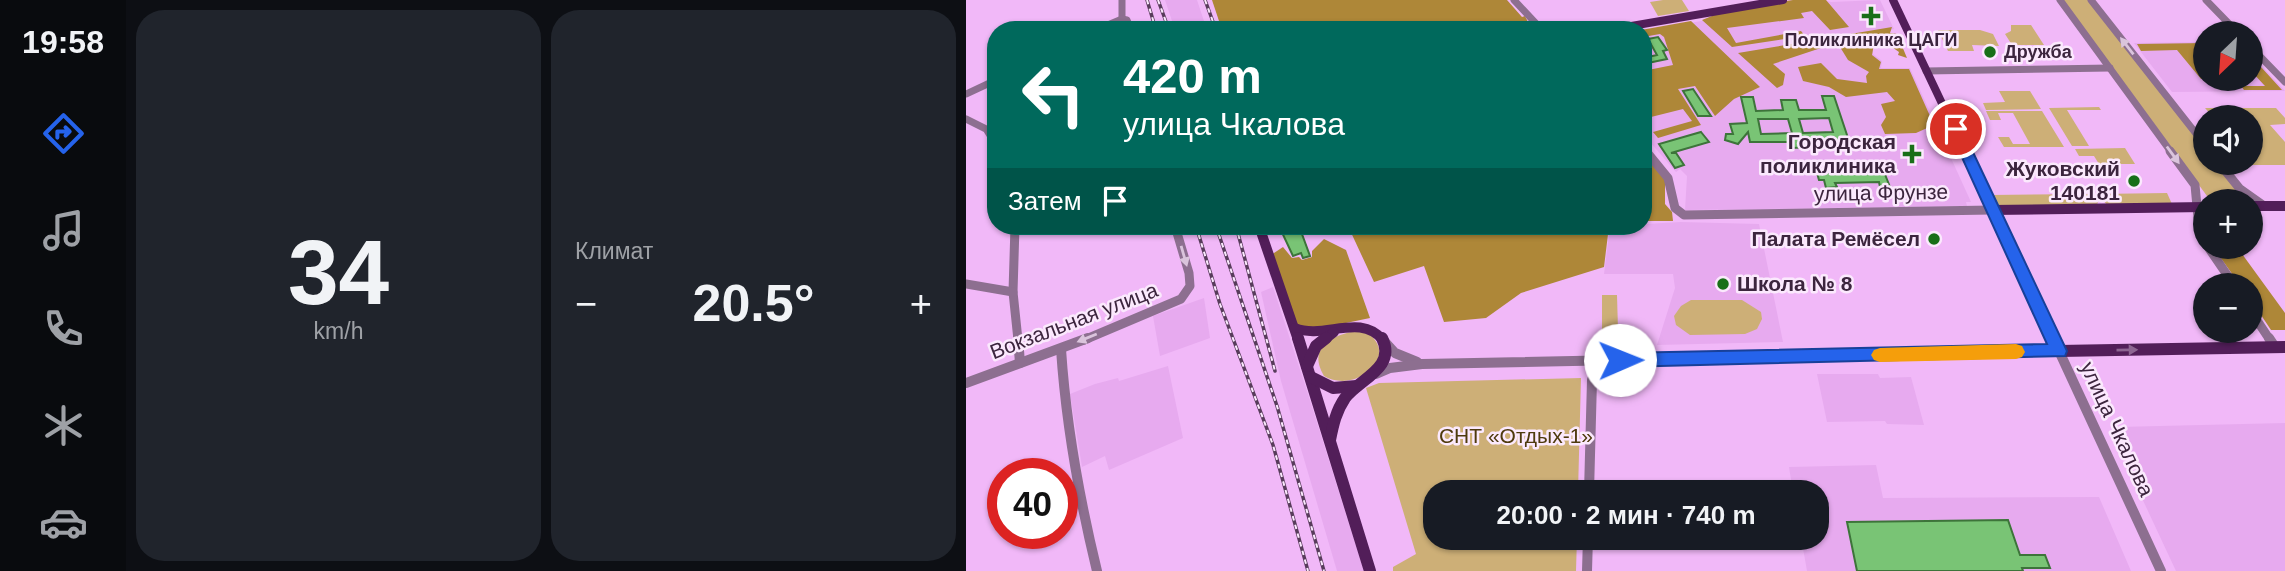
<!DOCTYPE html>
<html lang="ru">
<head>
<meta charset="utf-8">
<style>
  :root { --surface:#171b24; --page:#20242c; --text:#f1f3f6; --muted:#9ea1a6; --accent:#2563eb }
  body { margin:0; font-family:Helvetica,sans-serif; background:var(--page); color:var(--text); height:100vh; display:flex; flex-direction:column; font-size:26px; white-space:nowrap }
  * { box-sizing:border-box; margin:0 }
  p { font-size:23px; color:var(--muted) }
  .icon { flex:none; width:38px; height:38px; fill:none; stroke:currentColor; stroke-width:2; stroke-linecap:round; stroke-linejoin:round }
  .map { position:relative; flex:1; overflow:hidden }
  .details { display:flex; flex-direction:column; gap:10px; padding:10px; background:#0d0f14; width:840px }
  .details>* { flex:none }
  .hud { position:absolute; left:21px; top:21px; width:665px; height:214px; border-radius:28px; box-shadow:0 2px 5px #0004; background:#00695c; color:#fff; overflow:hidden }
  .needle { width:46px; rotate:205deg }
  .buttons { position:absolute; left:1227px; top:21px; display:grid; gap:14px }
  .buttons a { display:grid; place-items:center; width:70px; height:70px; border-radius:50%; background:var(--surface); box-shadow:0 2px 5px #0004; font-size:35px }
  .speed { position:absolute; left:21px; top:458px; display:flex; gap:14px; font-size:35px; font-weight:700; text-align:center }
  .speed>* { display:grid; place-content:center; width:91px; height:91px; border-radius:50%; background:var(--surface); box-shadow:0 2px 5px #0004; line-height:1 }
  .speed .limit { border:10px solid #d22; background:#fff; color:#111 }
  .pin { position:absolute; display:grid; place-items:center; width:60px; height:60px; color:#fff; margin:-30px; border:4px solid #fff; border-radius:50%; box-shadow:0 2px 7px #0007 }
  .me { position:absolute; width:77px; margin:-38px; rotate:89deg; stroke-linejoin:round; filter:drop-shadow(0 0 5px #0008) }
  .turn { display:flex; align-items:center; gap:24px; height:147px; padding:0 21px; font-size:32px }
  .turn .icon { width:91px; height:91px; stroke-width:2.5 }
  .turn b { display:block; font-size:49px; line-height:60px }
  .then { display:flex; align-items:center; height:66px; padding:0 21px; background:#0003; gap:14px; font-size:26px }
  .big { font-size:52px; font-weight:700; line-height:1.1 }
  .details .widget { flex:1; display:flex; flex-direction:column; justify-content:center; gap:10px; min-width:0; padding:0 24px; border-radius:28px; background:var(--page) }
  .details .dial { align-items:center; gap:0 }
  .dial b { font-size:91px; line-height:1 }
  .heat { display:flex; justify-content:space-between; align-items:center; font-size:38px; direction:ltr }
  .details .tiles { flex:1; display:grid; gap:10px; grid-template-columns:repeat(2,1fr) }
  .trip { position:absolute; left:457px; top:480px; width:406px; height:70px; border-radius:28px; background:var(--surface); box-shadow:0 2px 5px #0004; font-weight:700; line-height:70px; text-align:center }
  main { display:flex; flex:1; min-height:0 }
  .dock { display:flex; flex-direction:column; width:126px; justify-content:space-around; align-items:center; background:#090b0e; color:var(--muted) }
  .dock .icon { width:49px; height:49px }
  .dock .on { color:var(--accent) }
  .dock b { font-size:32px; color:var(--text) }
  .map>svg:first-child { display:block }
</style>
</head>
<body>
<main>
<nav class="dock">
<b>19:58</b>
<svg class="icon on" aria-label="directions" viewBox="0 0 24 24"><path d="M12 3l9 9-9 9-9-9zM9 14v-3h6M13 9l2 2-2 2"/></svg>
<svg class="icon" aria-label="music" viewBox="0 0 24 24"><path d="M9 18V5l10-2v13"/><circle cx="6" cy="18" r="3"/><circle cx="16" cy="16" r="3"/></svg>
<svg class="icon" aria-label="phone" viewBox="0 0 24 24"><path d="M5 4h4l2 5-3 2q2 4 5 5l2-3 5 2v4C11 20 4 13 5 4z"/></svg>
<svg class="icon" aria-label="climate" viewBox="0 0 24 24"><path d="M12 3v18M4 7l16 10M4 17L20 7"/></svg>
<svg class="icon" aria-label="car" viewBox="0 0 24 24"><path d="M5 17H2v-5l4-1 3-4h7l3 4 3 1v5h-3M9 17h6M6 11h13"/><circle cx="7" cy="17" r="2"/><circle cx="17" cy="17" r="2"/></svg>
</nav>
<section class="details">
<div class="tiles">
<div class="widget dial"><b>34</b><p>km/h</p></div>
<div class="widget"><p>Климат</p>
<div class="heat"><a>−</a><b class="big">20.5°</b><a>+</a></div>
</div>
</div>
</section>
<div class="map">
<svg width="1319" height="571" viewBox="0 0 1319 571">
  <rect width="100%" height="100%" fill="#f1b8f8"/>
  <!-- built -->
  <g fill="#e7aaef">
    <path d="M199,0H231L241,30H209Z"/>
    <path d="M857,0L865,2L914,0L928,29L924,30V33H930L932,41L912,42L907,48V54L916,61L915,68H944L1005,202H1000L1001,206L719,210L721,176L714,169L710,172L677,134V31Z"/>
    <path d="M1239,42V79H1284L1285,54L1319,91L1206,92L1168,43Z"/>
    <path d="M715,222L793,224L817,342L691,345L709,288L707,274H638L644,226Z"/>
    <path d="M307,287L341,391L398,571H371L315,381L295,292Z"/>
    <path d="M238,298L244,338L194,356L187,316Z"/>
    <path d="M202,366L217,438L143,470L139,456L116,467L104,394L129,384L152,378L153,381Z"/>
    <path d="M851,374H912L914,378L945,377L958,425L921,424L919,421L861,422Z"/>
    <path d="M1319,423V571H1210L1174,494H1183L1152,427Z"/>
    <path d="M910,465L917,498L1133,497L1165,571H841L835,537H850V492H827L823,467Z"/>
  </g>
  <!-- green -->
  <g fill="#cdaf77">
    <path d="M697,0H716L723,11L692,16L684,2Z"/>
    <path d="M1097,0H1123L1239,149V163H1249L1274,195L1241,196Z"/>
    <path d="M1045,25H1065L1078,45H1046L1039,34L1045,31Z"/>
    <path d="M972,30H1014L1027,34L1033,46L1006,45L1008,51H982Z"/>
    <path d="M1033,91H1064L1075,109L1020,110L1017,103L1039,102Z"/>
    <path d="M1133,107L1135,110H1101L1123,146H1106L1083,108Z"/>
    <path d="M1239,108H1310L1319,118V124L1304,125L1319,142V165H1284V117H1247Z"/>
    <path d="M1020,111H1076L1098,147H1038L1032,137H1043L1047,144H1064L1047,113H1032L1035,120H1024Z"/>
    <path d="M1159,148L1169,164H1133L1128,156H1113L1109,149Z"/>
    <path d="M1201,193L1206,204L1141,205L1132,194Z"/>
    <path d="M1127,194L1132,203L1130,205L1034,206L1028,203L1024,195Z"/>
    <path d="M636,295H651L652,330H636Z"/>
    <path d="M725,300H776L795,312L796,319L791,329L779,334L724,335L710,325L708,316L715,306Z"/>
    <path d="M397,330C439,354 390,395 358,376C339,344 372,333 397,330Z"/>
    <path d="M615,378L612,492H469V537H611L610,571H427V567L450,554L400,388L413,383Z"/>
  </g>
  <!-- forest -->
  <g fill="#ae8738">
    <path d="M246,0H541L556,17L559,16L562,22L558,23L559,28L565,30H256Z"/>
    <path d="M827,0H860L883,27L864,30L846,11L835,13L838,18L761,28L770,43L835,31L839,36L766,47L736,20L761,10Z"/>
    <path d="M725,21L794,87L768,99L749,116L729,86L712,89L735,125L692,138L687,132L726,121L717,109L677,119V71L707,65L698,37L694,34L677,37V30H675Z"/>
    <path d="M926,27L924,33L931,34L941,58L932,55L933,52L920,43L908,44L906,55L915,62L913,69H943L968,125L950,133L919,134L915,125L920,117L915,104L929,101L921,92L880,97L863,87L837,81L832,67L855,63L871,79L901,83L900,76L903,72L882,60L874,47L864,45L807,64L819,74L817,85L811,88L772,53Z"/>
    <path d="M1239,43V49L1235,50L1239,55V79H1260H1235L1211,50L1175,51L1171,44Z"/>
    <path d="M1285,56L1316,90H1278L1275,86H1299L1285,71Z"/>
    <path d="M677,155L699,177V204L706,212L707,221H677Z"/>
    <path d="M382,226H643L638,267L555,293L520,318L478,322L458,266L408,282Z"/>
    <path d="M358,239L380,250L404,318L356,328L330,326L305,255L317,247L326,258L333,257L336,260L346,257V251Z"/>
    <path d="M1247,247H1271L1319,313V330H1305L1285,300L1284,285H1274Z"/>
  </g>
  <!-- building -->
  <g fill="#79c475" stroke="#3d743a" stroke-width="2" fill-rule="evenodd">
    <path d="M692,37L701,50L697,51L701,59L677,64V58L691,55L682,39Z"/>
    <path d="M727,89L745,116H732L717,91Z"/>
    <path d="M856,96H868L883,141H841L843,147L827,148L826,142H784L782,132L772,144L759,140L760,134H767L764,124L781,123L775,97H787L790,111L817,110L815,100H830L833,110H860ZM863,118L867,132L837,133L833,119ZM792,119H822L826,133L795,134Z"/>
    <path d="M735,132L743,142L705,153H710L718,165L709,168L693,144Z"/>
    <path d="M918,172L924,187H914L913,182L869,183L871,187L860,188L858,180H853L851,173Z"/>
    <path d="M313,226H333L344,256L337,258L335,253L327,256Z"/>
    <path d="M1042,520L1054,555H1079L1084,568H1056L1057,571H891L881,522Z"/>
  </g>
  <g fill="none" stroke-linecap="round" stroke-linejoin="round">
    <!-- minor-far2 -->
    <g stroke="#8d6f90" stroke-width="7">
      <path d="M156,0V19"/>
      <path d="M548,0L576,30"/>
      <path d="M1094,0L1205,152"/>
      <path d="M1125,0L1239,145"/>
      <path d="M1240,0L1272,33"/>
      <path d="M156,19L161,20L165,30"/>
      <path d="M130,30L156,19"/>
      <path d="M1284,46L1319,82"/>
      <path d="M960,71L1144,68"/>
      <path d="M0,94L30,80"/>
      <path d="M0,119L20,129L30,145"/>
      <path d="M677,147L681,152"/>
    </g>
    <!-- minor-far1 -->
    <g stroke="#8d6f90" stroke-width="9">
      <path d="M680,151L702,178L709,208L718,215L1026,210"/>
      <path d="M1204,151L1229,185L1233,228L1239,242"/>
      <path d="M1253,163L1274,189L1298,206"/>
      <path d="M49,226L47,292L52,340"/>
      <path d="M1242,247L1268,285"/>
      <path d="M0,284L47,292"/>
      <path d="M1284,310L1304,340"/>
      <path d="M118,340L215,299L224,286L223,273L209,226"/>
    </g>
    <!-- minor -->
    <g stroke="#8d6f90" stroke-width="10">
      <path d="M52,338L54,363"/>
      <path d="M1303,338L1309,347"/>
      <path d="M419,342L429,353L451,362"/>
      <path d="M95,349C100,425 113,497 131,571"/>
      <path d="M410,374L424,368L456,364L1093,351L1195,571"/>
      <path d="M0,383L122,338"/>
      <path d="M623,492L626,380"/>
      <path d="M621,571L622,537"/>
    </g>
    <!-- major-far2 -->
    <g stroke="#521e59" stroke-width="8">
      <path d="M927,0L999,152"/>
      <path d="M642,30L817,0"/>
    </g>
    <!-- major-far1 -->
    <g stroke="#521e59" stroke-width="10">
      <path d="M998,151L1088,340"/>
      <path d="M1284,206H1319"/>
      <path d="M1026,210L1239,207"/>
      <path d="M293,226L332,340"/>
      <path d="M329,328C358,340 394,312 417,340"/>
      <path d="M358,340L368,332"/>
    </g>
    <!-- major -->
    <g stroke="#521e59" stroke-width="12">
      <path d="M332,338L404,571"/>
      <path d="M1087,338L1093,351L1319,347"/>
      <path d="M341,366L350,346L360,338"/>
      <path d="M345,377L367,388L391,386"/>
      <path d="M364,440C367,425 370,411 379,398C393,379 431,368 416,338"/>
    </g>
    <defs>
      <g id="rail">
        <path d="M181,0L190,30"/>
        <path d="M192,0L203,30"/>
        <path d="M239,0L250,30"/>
        <path d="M230,226L254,304L307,445L342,571"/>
        <path d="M250,226L311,406L358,571"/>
        <path d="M270,226L309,371"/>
      </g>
    </defs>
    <!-- rail casing -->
    <use href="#rail" stroke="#583c5b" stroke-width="3.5"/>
    <!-- rail -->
    <use href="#rail" stroke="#fbe9fd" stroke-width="2" stroke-dasharray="4.5" stroke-linecap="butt"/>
  </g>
  <!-- one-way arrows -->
  <defs><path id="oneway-solid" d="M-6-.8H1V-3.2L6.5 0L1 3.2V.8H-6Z" transform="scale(1.75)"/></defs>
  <g fill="#dac4dc">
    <use href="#oneway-solid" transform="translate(1161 46) rotate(-128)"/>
    <use href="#oneway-solid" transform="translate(1207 155) rotate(54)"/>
    <use href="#oneway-solid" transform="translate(218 256) rotate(74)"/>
    <use href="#oneway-solid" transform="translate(121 338) rotate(158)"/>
  </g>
  <use fill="#8d6592" href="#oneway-solid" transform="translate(1161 350) rotate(-1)"/>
  <!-- route -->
  <path fill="#2563eb" stroke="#184099" stroke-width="2" d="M990,125L996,129L1101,351L1099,356L654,367L648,365L646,360L648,355L654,353L1081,344L983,129Z"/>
  <!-- slow -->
  <path fill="#f59e0b" d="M1050,344L1056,346L1059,352L1056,357L1050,359L914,362L908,360L905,355L908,350L914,348Z"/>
  <!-- markers -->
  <g fill="#186f18" stroke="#fbe9fd" stroke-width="2.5">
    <path d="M901.5 5.5h7v7h7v7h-7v7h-7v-7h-7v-7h7z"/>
    <circle cx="1024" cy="52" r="7"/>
    <path d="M942.5 143.5h7v7h7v7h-7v7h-7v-7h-7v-7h7z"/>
    <circle cx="1168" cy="181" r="7"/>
    <circle cx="968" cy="239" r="7"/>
    <circle cx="757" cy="284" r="7"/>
  </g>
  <g text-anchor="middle" stroke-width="5" stroke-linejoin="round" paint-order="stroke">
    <!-- far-poi labels -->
    <g font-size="18" font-weight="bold" fill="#3c253e" stroke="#fbe9fd">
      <text x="905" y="46">Поликлиника ЦАГИ</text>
      <text x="1038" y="58" text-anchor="start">Дружба</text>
    </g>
    <!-- poi labels -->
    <g font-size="21" font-weight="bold" fill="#3c253e" stroke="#fbe9fd" text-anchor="end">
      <text x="930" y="149">Городская<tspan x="930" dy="24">поликлиника</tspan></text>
      <text x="1154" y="176">Жуковский<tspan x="1154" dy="24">140181</tspan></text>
      <text x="954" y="246">Палата Ремёсел</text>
      <text x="771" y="291" text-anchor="start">Школа № 8</text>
    </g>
    <!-- street labels -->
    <g font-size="21" fill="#3c253e" stroke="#fbe9fd">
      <text transform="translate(915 193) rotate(-1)" y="7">улица Фрунзе</text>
      <text transform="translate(108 321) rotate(-21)" y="7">Вокзальная улица</text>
      <text transform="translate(1151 429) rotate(65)" y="7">улица Чкалова</text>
    </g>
    <!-- park labels -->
    <g font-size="21" fill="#4e3a0d" stroke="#fbe9fd">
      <text x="550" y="443">СНТ «Отдых-1»</text>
    </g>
  </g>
</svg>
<div class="buttons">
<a><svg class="needle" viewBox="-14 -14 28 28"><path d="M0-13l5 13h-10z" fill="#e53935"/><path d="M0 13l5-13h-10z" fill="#9ea1a6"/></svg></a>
<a><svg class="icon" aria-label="sound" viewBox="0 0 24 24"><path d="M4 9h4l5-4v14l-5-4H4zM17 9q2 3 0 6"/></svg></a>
<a>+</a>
<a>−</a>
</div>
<div class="speed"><div class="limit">40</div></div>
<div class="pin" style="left:990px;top:129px;background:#d93025"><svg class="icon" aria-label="arrive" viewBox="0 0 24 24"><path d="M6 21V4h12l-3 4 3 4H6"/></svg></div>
<svg class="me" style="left:654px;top:360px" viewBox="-20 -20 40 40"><circle r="19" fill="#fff"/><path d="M0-13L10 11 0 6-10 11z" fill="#2563eb"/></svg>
<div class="trip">20:00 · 2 мин · 740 m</div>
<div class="hud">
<div class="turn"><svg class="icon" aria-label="left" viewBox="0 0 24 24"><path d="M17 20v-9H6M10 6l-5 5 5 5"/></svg><div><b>420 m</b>улица Чкалова</div></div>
<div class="then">Затем<svg class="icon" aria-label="arrive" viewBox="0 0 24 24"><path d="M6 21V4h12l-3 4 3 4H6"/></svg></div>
</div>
</div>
</main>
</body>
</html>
